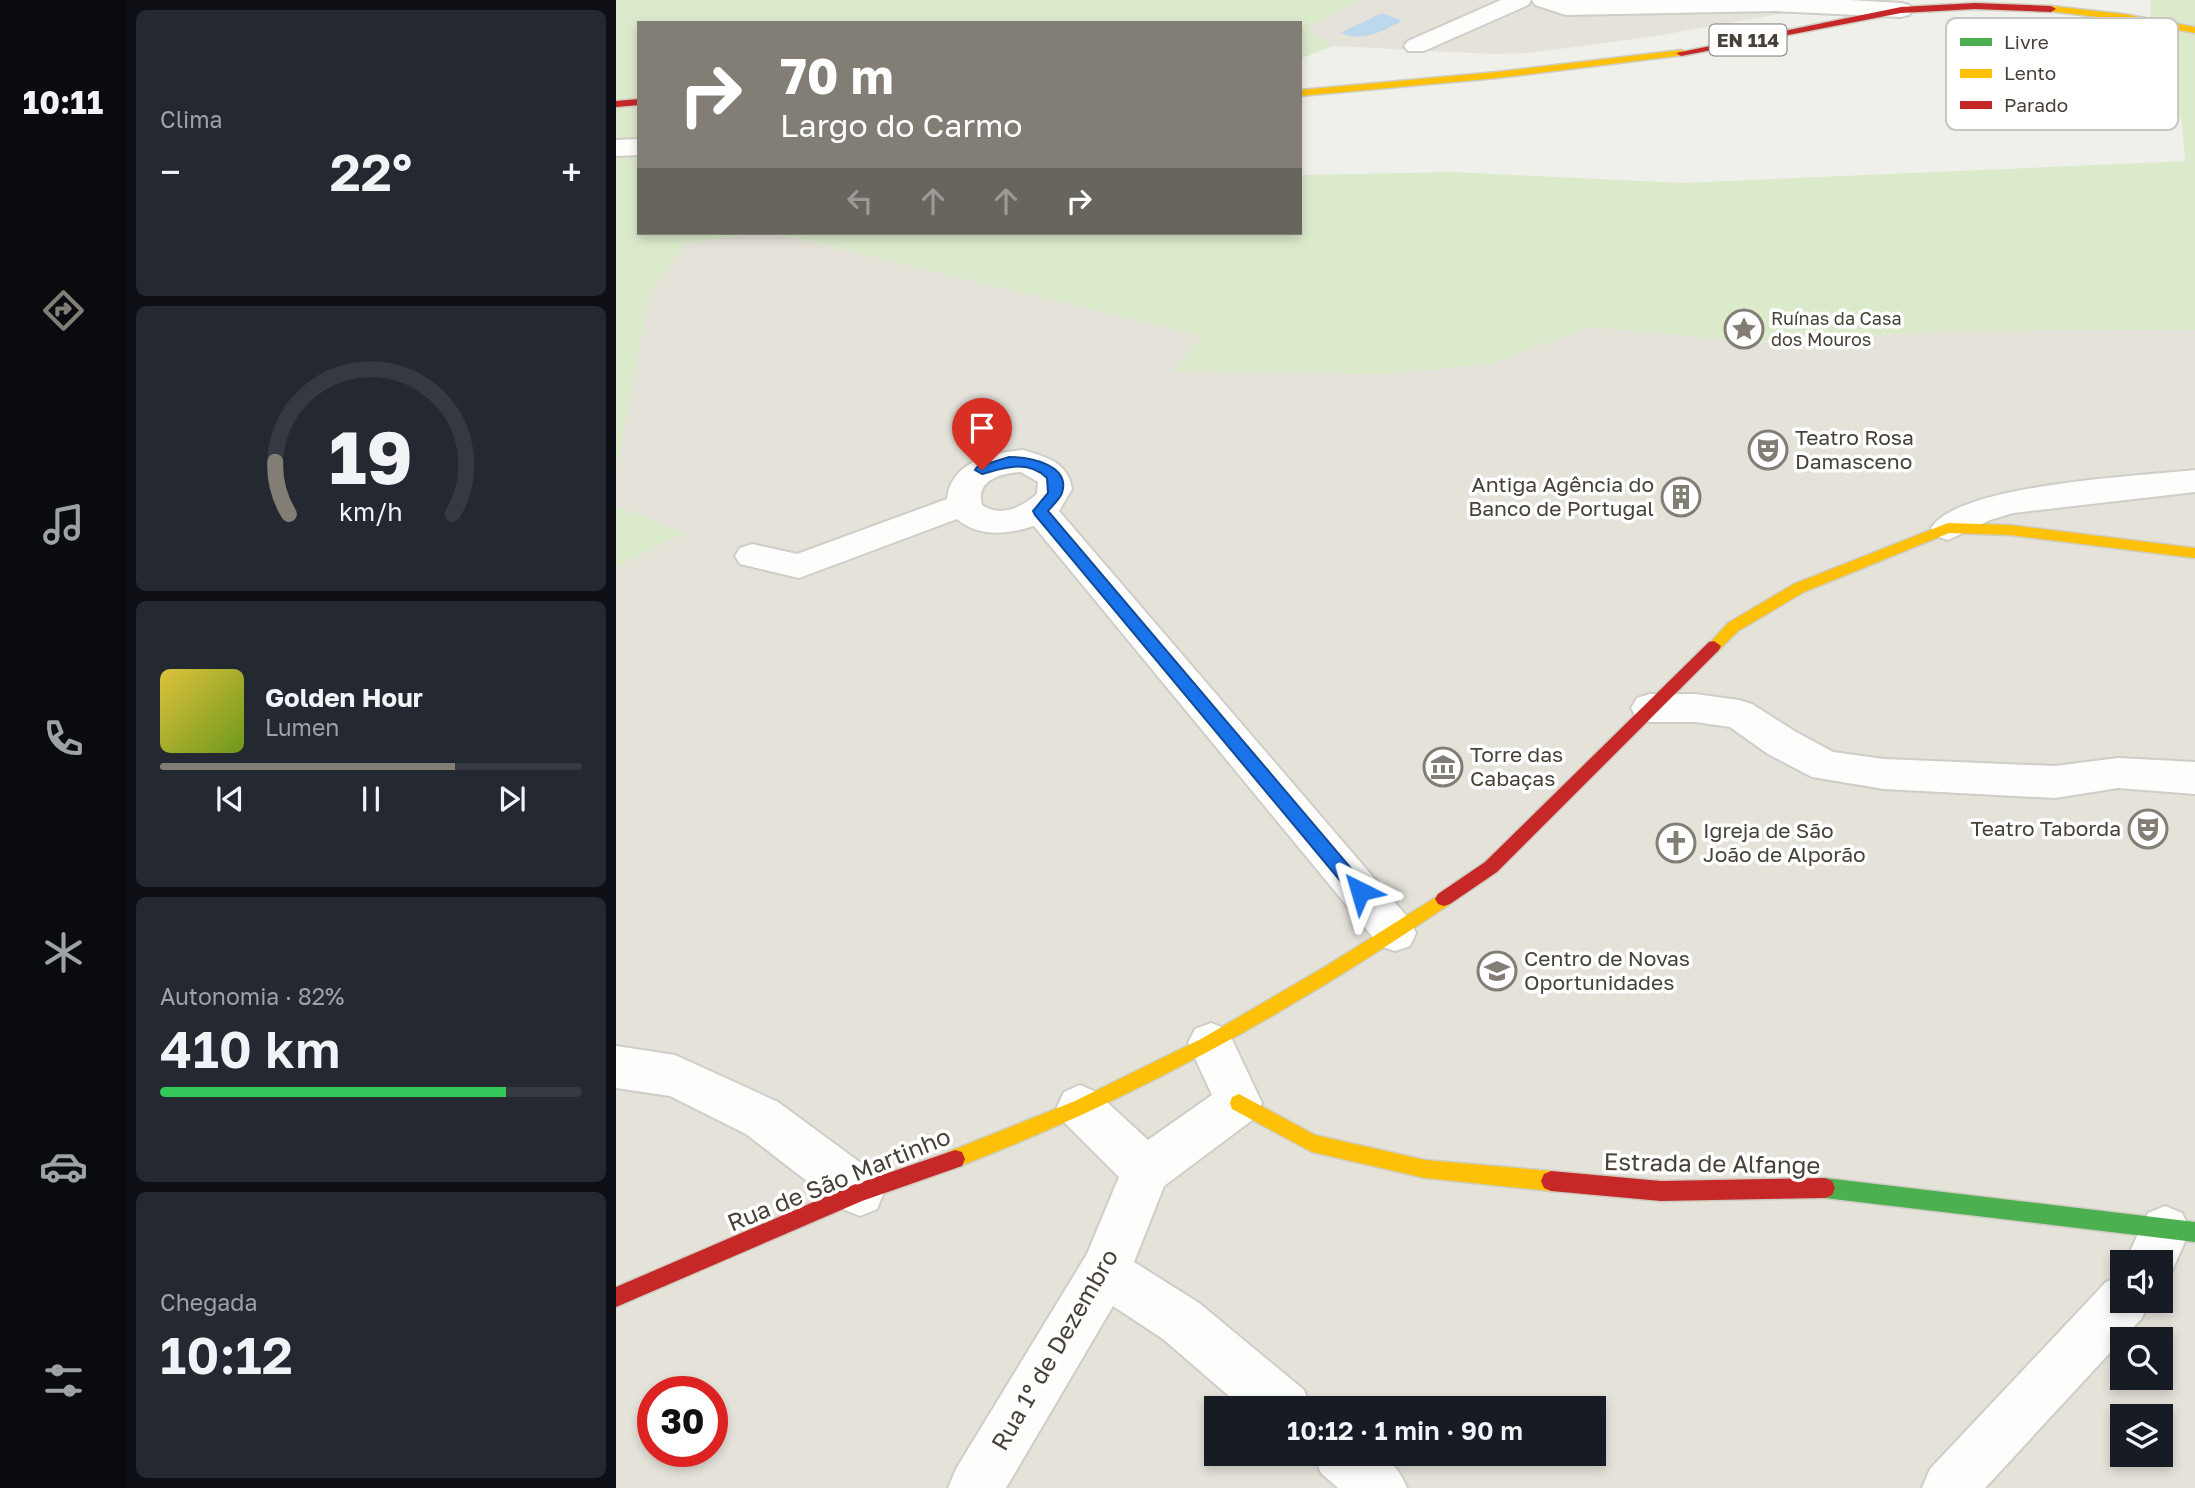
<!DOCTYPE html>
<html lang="pt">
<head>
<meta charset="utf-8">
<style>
  :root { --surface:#171b24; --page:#242831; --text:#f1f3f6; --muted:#9ea1a6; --line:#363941; --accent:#827e76 }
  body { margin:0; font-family:"Golos Text",sans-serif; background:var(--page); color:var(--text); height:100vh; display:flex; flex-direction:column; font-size:26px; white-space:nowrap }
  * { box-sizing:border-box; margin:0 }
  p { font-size:23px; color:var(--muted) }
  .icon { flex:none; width:38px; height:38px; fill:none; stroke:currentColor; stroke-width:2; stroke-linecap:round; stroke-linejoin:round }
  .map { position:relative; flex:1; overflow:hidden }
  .side { display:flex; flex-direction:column; gap:10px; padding:10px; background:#0d0f14; width:490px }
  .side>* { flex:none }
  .hud { position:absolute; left:21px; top:21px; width:665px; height:214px; border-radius:0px; box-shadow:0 4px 10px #0003; background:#827e76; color:#fff; overflow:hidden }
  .controls { position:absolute; left:1494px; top:1250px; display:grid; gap:14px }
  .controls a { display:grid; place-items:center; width:63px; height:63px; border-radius:0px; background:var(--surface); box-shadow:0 4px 10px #0003; font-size:35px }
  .speed { position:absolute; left:21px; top:1376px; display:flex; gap:14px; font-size:35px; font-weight:700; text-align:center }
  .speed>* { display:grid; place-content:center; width:91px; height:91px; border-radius:50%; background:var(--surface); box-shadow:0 4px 10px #0003; line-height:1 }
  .speed .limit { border:10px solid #d22; background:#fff; color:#111 }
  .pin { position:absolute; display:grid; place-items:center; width:60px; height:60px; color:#fff; margin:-72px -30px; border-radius:50% 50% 50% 0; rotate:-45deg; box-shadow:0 0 7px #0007 }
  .pin .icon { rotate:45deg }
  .me { position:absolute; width:77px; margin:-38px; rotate:320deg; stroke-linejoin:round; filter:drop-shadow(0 0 5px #0008) }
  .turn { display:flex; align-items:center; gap:24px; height:147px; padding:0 28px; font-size:32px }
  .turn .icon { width:91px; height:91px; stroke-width:2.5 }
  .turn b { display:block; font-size:49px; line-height:60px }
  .lanes { display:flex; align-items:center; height:66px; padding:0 28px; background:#0003; justify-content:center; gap:35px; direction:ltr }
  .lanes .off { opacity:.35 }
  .big { font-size:52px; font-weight:600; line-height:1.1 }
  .side .card { flex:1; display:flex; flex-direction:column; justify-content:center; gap:10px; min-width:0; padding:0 24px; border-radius:10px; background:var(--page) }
  .side .dial { align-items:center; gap:0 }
  .dial svg { height:182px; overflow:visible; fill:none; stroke:var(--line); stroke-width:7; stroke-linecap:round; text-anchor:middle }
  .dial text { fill:var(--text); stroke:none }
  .song { display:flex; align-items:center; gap:21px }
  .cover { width:84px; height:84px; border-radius:10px; background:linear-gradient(135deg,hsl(50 70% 55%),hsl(80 70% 35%)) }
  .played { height:7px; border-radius:4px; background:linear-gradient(90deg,var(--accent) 70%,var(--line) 70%) }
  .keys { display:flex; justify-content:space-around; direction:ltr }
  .heat { display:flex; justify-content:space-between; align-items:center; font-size:38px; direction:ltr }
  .charge { height:10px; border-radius:5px; background:linear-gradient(90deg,#34c759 82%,var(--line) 0) }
  .trip { position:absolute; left:588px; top:1396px; width:402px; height:70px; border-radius:0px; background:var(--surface); box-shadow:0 4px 10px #0003; font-weight:600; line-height:70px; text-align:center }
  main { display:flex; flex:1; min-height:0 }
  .tab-bar { display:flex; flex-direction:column; width:126px; justify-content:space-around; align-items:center; background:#090b0e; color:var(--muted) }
  .tab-bar .icon { width:49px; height:49px }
  .tab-bar .current { color:var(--accent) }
  .tab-bar b { font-size:32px; color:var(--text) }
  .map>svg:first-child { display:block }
</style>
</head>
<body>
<main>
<nav class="tab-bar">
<b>10:11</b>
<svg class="icon current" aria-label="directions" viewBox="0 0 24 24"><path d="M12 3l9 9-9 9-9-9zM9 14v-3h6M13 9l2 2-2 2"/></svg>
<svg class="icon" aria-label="music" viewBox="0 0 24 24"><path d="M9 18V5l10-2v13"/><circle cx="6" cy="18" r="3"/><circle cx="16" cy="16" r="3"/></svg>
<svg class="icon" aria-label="phone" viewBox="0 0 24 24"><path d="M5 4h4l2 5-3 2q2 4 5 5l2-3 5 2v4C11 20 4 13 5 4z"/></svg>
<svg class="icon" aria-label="climate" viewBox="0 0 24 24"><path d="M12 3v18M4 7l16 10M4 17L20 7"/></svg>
<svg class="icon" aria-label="car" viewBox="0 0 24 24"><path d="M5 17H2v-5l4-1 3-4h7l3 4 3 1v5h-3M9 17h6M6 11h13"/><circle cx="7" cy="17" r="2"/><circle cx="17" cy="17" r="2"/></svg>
<svg class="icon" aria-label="filters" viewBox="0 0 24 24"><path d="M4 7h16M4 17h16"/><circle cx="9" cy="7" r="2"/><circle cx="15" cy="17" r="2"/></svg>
</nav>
<section class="side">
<div class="card"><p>Clima</p>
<div class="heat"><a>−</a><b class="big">22°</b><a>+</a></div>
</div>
<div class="card dial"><svg viewBox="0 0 100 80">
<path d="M14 69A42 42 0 1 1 86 69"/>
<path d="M14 69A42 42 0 0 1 8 46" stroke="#827e76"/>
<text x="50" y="56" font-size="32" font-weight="700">19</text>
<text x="50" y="72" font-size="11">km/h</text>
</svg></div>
<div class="card">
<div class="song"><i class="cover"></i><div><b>Golden Hour</b><p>Lumen</p></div></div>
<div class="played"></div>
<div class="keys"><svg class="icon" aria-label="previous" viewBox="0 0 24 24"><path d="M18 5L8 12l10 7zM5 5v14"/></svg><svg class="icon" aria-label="pause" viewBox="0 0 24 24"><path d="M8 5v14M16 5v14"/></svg><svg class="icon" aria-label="next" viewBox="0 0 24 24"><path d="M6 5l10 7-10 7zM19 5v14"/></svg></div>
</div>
<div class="card"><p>Autonomia · 82%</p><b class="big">410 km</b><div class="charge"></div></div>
<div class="card"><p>Chegada</p><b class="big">10:12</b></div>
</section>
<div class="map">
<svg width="1579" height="1488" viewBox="0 0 1579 1488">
  <rect width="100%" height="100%" fill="#f0f0eb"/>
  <!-- residential -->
  <g fill="#e4e2d9" fill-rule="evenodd">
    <path d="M742,0H1243L1040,36L912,53L876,54L717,46L691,30Z"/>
    <path d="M134,233H158L587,336L559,371L765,374L875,364L972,327L1141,342L1336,331L1579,330V1488H0V568L67,533L0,506V473L33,296L68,245ZM1507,1262H1545V1300H1507ZM1507,1339H1545V1377H1507ZM37,1391H96V1451H37ZM600,1409H978V1454H600ZM1507,1416H1545V1454H1507Z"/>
  </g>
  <!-- green -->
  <g fill="#dceacc">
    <path d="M0,0H742L691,30L717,46L684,59V23H23V233H134L68,245L33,296L0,473Z"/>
    <path d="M1535,0H1579V330L1336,331L1141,342L972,327L875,364L765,374L558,371L586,336L158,233H684V175L836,172L1068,183L1569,161L1566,124L1533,44Z"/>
    <path d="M0,506L68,533L0,568Z"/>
  </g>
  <!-- water -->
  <path fill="#bdd8ed" d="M766,13L786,21C765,32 747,42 724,33Z"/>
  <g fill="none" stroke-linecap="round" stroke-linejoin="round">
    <defs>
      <g id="street">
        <path d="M885,0H915L912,5L808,51H792L788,46L792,41Z"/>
        <path d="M916,0H1233L1285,3L1293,5L1296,10L1293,15L1285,17L1159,11L950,15L919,5Z"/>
        <path d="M23,139V155L0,156V140Z"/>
        <path d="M407,450C430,457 452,462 456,489L443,511L794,920L800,933L794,946L779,951L764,946L418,526C393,534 363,538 341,519L183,578L124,564L119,556L124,548L136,544L181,554L331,499C335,461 376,453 407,450ZM405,472L422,482L421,494C406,507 385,518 366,505C359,480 385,473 405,472Z"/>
        <path d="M1579,470V492L1397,513L1374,520L1332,540L1320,536L1315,528C1342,484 1526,476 1579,470Z"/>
        <path d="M1034,694H1079L1123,700L1136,704L1180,732L1217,752L1268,759L1439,766L1502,758L1579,762V794L1502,788L1439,798L1268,789L1196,777L1152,754L1114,727L1079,722H1034L1021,718L1015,708L1021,698Z"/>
        <path d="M595,1023L611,1029L646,1103L639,1118L548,1186L518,1262L583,1303L688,1390L695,1409H628L547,1339L497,1306L390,1488H332L340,1469L471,1254L503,1177L448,1122L441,1107L448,1092L464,1085L480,1092L532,1140L596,1095L572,1043L579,1029Z"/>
        <path d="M0,1046L59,1055L162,1102L261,1175L268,1192L261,1209L244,1216L227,1209L130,1134L54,1096L0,1088Z"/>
        <path d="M1549,1206L1566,1213L1574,1230L1552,1280L1545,1282V1262H1509L1532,1213Z"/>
        <path d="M1507,1275V1300H1533L1526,1318L1369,1488H1306L1314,1469L1490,1282Z"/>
        <path d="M697,1454C742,1454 772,1441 791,1488H722L705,1473Z"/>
      </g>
      <path id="fast" d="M1209,1178L1579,1222V1242L1209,1198L1202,1195L1199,1188L1202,1181Z"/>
      <g id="slow">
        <path d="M1435,6L1507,14L1579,27V33L1507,20L1432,11L1430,9Z"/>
        <path d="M1065,50L1068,51V55L881,78L684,96V90L881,72Z"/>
        <path d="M1332,523L1394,525L1579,548V558L1394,535L1333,533L1188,592L1122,631L1103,650H1093L1091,646L1112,623L1178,584Z"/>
        <path d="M828,892L834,894L837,899L834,904C676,1011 517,1100 339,1168L332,1166L329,1159L332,1152L459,1101L585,1039L707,968Z"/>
        <path d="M623,1094L699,1135L809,1160L935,1171L942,1174L945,1181L942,1188L935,1191L809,1178L696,1152L616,1109L614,1103L616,1097Z"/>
      </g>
      <g id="jam">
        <path d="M1359,3L1435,6L1440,9L1435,12L1359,9L1285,13L1065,56L1060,53L1285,7Z"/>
        <path d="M23,99V105L0,107V101Z"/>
        <path d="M1098,641L1105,646L1103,650L881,872L834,904L828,906L822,904L819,899L822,894L869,862L1093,642Z"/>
        <path d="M339,1150L346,1152L349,1159L346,1166L246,1201L0,1307V1287L237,1185Z"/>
        <path d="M935,1171L1045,1181L1209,1178L1216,1181L1219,1188L1216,1195L1209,1198L1045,1201L935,1191L928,1188L925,1181L928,1174Z"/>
      </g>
    </defs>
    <!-- street casing -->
    <use href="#street" stroke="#cecdc8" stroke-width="4"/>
    <!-- fast casing -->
    <use href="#fast" stroke="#cfcdc2" stroke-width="3"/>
    <!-- slow casing -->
    <use href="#slow" stroke="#cfcdc2" stroke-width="3"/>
    <!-- jam casing -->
    <use href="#jam" stroke="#cfcdc2" stroke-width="3"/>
    <!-- street -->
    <use href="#street" fill="#fdfdfc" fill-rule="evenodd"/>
    <!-- fast -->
    <use href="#fast" fill="#4caf50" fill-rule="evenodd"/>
    <!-- slow -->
    <use href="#slow" fill="#ffc107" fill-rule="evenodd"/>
    <!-- jam -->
    <use href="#jam" fill="#c62828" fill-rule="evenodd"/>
  </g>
  <!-- route -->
  <path fill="#1a73e8" stroke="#114b97" stroke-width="2" d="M393,457C412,457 455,464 446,493C443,500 436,506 432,511L750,886L752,891L750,896L744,898L737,896L419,515L417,511L432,493L431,478C412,459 388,468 366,474L359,470L361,467Z"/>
  <!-- icons -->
  <defs>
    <symbol id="sight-ring" viewBox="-11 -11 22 22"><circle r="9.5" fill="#fff" stroke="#827e76" stroke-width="1.5"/><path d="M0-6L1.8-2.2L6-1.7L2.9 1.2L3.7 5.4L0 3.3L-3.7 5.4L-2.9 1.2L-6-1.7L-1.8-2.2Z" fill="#827e76"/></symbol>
    <symbol id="theatre-ring" viewBox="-11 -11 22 22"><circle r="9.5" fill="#fff" stroke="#827e76" stroke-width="1.5"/><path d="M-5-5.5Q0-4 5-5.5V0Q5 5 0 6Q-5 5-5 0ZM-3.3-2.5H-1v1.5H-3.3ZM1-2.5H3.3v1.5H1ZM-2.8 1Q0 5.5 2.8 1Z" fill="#827e76"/></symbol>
    <symbol id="building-ring" viewBox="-11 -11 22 22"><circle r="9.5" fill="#fff" stroke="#827e76" stroke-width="1.5"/><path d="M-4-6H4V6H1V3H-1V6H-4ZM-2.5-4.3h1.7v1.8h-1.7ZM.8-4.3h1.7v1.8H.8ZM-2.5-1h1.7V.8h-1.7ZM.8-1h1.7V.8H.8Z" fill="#827e76"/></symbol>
    <symbol id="museum-ring" viewBox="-11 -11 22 22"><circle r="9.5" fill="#fff" stroke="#827e76" stroke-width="1.5"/><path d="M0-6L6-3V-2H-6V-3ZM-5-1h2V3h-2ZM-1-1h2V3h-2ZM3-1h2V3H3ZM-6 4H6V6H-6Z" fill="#827e76"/></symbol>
    <symbol id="church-ring" viewBox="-11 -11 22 22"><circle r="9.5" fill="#fff" stroke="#827e76" stroke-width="1.5"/><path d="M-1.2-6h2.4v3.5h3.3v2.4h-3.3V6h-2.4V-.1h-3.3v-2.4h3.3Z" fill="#827e76"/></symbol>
    <symbol id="school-ring" viewBox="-11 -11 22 22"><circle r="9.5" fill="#fff" stroke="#827e76" stroke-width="1.5"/><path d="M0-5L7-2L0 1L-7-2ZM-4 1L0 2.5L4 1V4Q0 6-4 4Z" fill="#827e76"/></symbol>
  </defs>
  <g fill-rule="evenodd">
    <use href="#sight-ring" x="1106" y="307" width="44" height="44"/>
    <use href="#theatre-ring" x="1130" y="428" width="44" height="44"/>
    <use href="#building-ring" x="1043" y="475" width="44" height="44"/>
    <use href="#museum-ring" x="805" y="745" width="44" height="44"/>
    <use href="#theatre-ring" x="1510" y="807" width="44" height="44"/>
    <use href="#church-ring" x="1038" y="821" width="44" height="44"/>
    <use href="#school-ring" x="859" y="949" width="44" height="44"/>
  </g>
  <g text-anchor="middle" stroke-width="7" stroke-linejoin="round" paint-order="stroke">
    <!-- far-poi labels -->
    <g font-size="18" fill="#474137" stroke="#fff" text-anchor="start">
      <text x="1155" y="325">Ruínas da Casa<tspan x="1155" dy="21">dos Mouros</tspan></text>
    </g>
    <!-- shield labels -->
    <rect fill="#fff" stroke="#7e7a73" stroke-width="2" x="1093.5" y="24.5" width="77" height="31" rx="5"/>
    <g font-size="19" font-weight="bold" fill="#474137">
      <text x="1132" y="47">EN 114</text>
    </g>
    <!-- poi labels -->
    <g font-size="21" fill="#474137" stroke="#fff" text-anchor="start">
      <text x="1179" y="445">Teatro Rosa<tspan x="1179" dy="24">Damasceno</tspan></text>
      <text x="1038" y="492" text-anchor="end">Antiga Agência do<tspan x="1038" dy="24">Banco de Portugal</tspan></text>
      <text x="854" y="762">Torre das<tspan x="854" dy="24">Cabaças</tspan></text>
      <text x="1505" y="836" text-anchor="end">Teatro Taborda</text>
      <text x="1087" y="838">Igreja de São<tspan x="1087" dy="24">João de Alporão</tspan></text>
      <text x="908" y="966">Centro de Novas<tspan x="908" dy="24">Oportunidades</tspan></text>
    </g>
    <!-- near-street labels -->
    <g font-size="24" fill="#474137" stroke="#fff">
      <text transform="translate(1096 1164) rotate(1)" y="8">Estrada de Alfange</text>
      <text transform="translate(223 1180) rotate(-22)" y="8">Rua de São Martinho</text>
      <text transform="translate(439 1350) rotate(-60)" y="8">Rua 1º de Dezembro</text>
    </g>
  </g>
  <!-- legend -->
  <rect x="1330" y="18" width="232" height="112" rx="10" fill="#fff" stroke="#c8c6c3" stroke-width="2"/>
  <rect x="1344" y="38" width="32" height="8" fill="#4caf50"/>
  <rect x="1344" y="69" width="32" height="9" fill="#ffc107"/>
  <rect x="1344" y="101" width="32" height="8" fill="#c62828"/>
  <g font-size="19" fill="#474137">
    <text x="1388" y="49">Livre</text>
    <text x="1388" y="80">Lento</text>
    <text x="1388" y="112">Parado</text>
  </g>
</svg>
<div class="controls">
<a><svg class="icon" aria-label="sound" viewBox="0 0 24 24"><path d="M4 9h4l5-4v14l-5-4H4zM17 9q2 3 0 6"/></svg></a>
<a><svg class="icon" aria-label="search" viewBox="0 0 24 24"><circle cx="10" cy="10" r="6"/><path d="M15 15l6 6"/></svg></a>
<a><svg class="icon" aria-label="layers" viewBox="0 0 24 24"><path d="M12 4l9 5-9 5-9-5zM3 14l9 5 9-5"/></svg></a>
</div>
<div class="speed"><div class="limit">30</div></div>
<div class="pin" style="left:366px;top:470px;background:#d93025"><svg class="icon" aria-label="arrive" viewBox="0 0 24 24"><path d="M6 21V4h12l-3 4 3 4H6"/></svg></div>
<svg class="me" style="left:744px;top:891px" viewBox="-20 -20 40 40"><path d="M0-17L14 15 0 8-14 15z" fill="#1a73e8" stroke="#fff" stroke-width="4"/></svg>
<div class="trip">10:12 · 1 min · 90 m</div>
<div class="hud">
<div class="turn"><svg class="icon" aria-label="right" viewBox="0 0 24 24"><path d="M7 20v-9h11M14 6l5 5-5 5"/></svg><div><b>70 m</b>Largo do Carmo</div></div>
<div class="lanes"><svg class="icon off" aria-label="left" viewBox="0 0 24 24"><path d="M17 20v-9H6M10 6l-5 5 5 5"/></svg><svg class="icon off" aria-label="ahead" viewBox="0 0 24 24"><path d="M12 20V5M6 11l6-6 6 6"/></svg><svg class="icon off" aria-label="ahead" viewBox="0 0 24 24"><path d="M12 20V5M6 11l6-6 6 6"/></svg><svg class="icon" aria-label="right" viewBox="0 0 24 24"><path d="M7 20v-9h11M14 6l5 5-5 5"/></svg></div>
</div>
</div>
</main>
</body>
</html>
